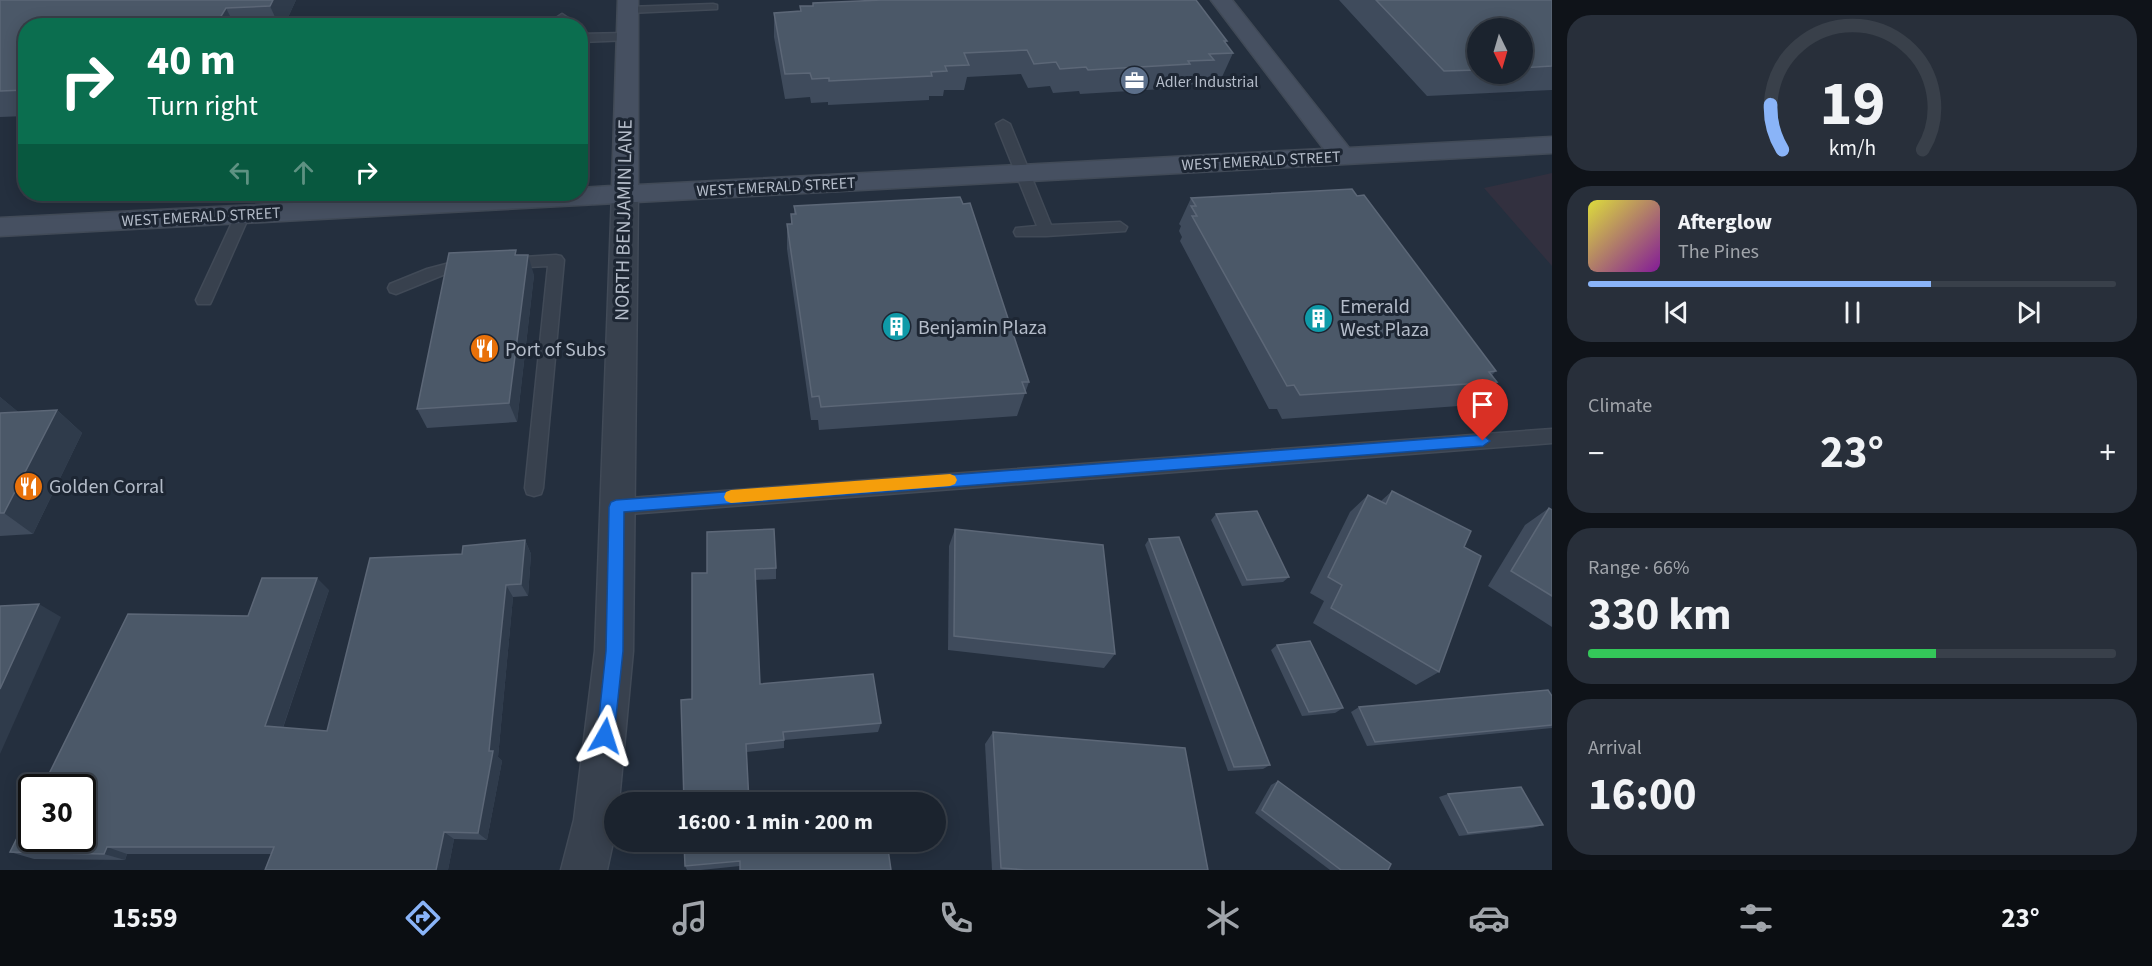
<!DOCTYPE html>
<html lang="en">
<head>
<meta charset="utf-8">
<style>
  :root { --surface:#1b232e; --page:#282f3a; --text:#f1f3f6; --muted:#a0a4aa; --line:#39404a; --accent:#8ab4f8 }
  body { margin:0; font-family:"Source Sans 3",sans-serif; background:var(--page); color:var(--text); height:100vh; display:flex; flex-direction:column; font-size:22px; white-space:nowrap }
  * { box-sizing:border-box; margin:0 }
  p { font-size:20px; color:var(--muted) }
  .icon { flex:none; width:33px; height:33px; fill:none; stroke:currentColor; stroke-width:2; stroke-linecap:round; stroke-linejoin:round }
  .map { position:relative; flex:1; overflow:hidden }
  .side { display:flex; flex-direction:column; gap:15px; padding:15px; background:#0f1319; width:600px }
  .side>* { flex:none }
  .banner { position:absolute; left:18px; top:18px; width:570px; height:183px; border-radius:24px; box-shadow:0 3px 15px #0003,0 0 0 2px var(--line); background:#0b6e4f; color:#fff; overflow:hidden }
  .needle { width:39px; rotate:175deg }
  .buttons { position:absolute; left:1467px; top:18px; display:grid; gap:12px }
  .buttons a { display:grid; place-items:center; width:66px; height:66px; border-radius:50%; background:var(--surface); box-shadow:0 3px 15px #0003,0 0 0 2px var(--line); font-size:30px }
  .speed { position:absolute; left:18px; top:774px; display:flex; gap:12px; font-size:30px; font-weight:700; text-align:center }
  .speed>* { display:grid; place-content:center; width:78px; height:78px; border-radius:50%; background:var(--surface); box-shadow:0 3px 15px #0003,0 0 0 2px var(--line); line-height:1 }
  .speed .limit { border:3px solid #111; border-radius:9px; background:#fff; color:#111 }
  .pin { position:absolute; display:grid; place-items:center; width:51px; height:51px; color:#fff; margin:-62px -26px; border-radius:50% 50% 50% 0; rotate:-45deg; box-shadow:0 0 6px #0007 }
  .pin .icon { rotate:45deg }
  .me { position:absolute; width:66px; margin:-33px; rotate:6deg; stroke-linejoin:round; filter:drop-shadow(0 0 4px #0008) }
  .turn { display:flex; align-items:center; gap:21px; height:126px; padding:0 30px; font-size:27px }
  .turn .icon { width:78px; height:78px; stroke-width:2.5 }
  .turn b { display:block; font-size:42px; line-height:51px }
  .lanes { display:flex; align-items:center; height:57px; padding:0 30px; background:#0003; justify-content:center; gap:30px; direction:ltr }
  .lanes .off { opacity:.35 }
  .big { font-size:45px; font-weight:700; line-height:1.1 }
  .side .card { flex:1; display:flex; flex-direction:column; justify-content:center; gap:9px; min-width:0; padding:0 21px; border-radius:24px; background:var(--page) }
  .side .dial { align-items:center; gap:0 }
  .dial svg { height:156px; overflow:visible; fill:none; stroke:var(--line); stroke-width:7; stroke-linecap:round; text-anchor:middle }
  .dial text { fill:var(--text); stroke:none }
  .song { display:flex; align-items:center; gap:18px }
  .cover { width:72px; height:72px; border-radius:9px; background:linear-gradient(135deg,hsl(60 70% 55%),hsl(290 70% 35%)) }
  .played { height:6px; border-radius:3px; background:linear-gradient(90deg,var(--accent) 65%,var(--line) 65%) }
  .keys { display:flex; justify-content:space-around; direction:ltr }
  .heat { display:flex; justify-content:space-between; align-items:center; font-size:33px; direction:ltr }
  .charge { height:9px; border-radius:4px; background:linear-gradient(90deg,#34c759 66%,var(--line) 0) }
  .trip { position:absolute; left:604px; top:792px; width:342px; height:60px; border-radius:30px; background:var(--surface); box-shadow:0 3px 15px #0003,0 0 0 2px var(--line); font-weight:700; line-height:60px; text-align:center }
  .menu { display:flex; height:96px; justify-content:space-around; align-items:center; background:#0b0e12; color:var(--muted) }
  .menu .icon { width:42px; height:42px }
  .menu .on { color:var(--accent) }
  .menu b { font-size:27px; color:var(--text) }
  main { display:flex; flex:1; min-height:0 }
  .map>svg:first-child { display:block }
</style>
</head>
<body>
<main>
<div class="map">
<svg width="1552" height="870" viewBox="0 0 1552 870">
  <rect width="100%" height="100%" fill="#242f3e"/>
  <!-- medical -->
  <path fill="#32303f" d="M1552,173V266L1484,188Z"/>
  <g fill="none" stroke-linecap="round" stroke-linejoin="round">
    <defs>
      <g id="lane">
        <path d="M713,4L717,5V9L628,13L622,10L628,7Z"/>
        <path d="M562,14L568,18L567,26H555L556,18Z"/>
        <path d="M627,33L633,37L631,40L580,42V34Z"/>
        <path d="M1003,120L1010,124L1051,225L1120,222L1127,227L1125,231L1046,236H1016L1014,232L1016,228L1037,226L996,124Z"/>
        <path d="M243,209L250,214L212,300L210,304H198L196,300L236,214Z"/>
        <path d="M556,255L561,256L564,260L543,488L541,494L534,496L527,494L525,488L548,266L507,268L502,267L499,263L502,259L507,258Z"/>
        <path d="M461,260L476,261L479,265L476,269L443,275L396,294L390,292L388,288L390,284L427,269Z"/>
        <path d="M1552,429V443L616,515L609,513L606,507L609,501L616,499Z"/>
      </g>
      <path id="street" d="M625,185L634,187L638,193L633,651L619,802H615V833L607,870H561L574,820L595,651L612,193L616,187Z"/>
      <path id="secondary" d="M618,0H638V185L1324,149L1211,0H1232L1349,148L1552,137V153L0,236V218L470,194H580V188L612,186Z"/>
    </defs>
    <!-- lane casing -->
    <use href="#lane" stroke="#414a57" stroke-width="3"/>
    <!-- street casing -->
    <use href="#street" stroke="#414a57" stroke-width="3"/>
    <!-- secondary casing -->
    <use href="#secondary" stroke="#414a57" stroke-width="3"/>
    <!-- lane -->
    <use href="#lane" fill="#38414e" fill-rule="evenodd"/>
    <!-- street -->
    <use href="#street" fill="#38414e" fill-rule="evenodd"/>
    <!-- secondary -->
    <use href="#secondary" fill="#465061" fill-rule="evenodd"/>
  </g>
  <!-- wall -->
  <g fill="#3f4b5c" fill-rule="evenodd">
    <path d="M0,0H296L284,26H26V116L0,117Z"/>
    <path d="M1339,0H1552V90L1427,96ZM1478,28H1522V74H1478Z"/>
    <path d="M813,3L1227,41L1225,43L1233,53L1222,77L1206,78L1203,84L1181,85L1180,88L1080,94L1079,91L1053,93L1050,86L1028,88L1021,74L967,77L964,90H944L943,96H929V100L828,105V102L811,103L810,97L785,99L774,37V13L800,12V6H813Z"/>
    <path d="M1191,198L1496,371L1492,375L1497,382L1472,405L1282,419L1277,409H1269L1180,241L1182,237L1179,231L1181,226L1179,224Z"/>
    <path d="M794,206L1029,382L1017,416L819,430L818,420H811L787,249V224H791V214H794Z"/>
    <path d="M518,255L534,275L517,422L427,428L417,409Z"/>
    <path d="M0,397L18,412L57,410L82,433L33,534L0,536Z"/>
    <path d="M1392,491L1464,547L1439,672L1416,685L1313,623L1324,601L1310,593L1350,512L1368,495L1381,501Z"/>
    <path d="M1549,508L1552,510V627L1488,586L1525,525Z"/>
    <path d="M1216,514L1289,577L1283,582L1242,586L1211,520Z"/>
    <path d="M955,529L1115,654L1104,668L948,650L949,546Z"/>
    <path d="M1149,539L1270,765L1263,769L1228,771L1145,545Z"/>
    <path d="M525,540L531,554L528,596L513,597L498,757L502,761L487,840L454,839L448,870H265L271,854H127L125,860L34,859L10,852L329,590L283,728L327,731L462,554Z"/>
    <path d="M776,568V579L755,580L760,684L881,723L878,732L784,740V748L747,752L692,699L707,573Z"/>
    <path d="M1277,645L1343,708L1335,713L1302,716L1271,650Z"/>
    <path d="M1552,696V728L1367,746L1351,712L1359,707Z"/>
    <path d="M993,732L1208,870H992L985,744Z"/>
    <path d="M1278,781L1388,870H1330L1255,813L1271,785Z"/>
    <path d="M1448,794L1543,825L1532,828L1459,836L1439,797Z"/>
    <path d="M752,842L740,866L701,870H687L685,866Z"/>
  </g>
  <!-- shaded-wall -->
  <g fill="#2f3b4b">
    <path d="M273,0H296L284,26H279L270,6Z"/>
    <path d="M226,8L235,26H215Z"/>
    <path d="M528,255L534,275L517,422L509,403Z"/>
    <path d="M0,397L21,414L0,430Z"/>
    <path d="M57,410L82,433L33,534L4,513Z"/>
    <path d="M525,540L531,554L528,596L521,584Z"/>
    <path d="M317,578L329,590L280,736L265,726Z"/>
    <path d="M506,585L513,597L498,757L502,761L487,840L478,833L489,751Z"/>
    <path d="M39,604L61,617L0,754V689Z"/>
    <path d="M444,832L454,839L448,870H436Z"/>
    <path d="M107,847L127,854L125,860L104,854Z"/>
  </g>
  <!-- building -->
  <g fill="#4b5868" stroke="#5c6777" stroke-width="1.5">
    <path d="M0,0H273L270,6L226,8L215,26H26V90L0,91Z"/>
    <path d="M882,0H1196L1227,41H1224L1233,53L1209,54L1214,60L1188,61L1190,64L1088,70L1086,67L1060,69L1056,62L1034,64L1027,50L964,53L969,65L945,66L947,71L931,72L932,76L829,81V78L812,79L810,73L785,74L774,13L801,11L800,6H813V3Z"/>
    <path d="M1376,0H1552V66L1522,68V28H1478V70L1444,71Z"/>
    <path d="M1352,189L1357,196L1364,195L1496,371L1489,372L1497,382L1300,395L1294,385L1287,386L1192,216H1197L1191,206H1196L1191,198Z"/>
    <path d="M960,197L963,204L970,203L1029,382H1022L1026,393L821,407L819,396L812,397L787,224H792L791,214H796L794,206Z"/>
    <path d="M516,250L515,255H528L509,403L417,409L449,253Z"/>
    <path d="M57,410L4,513H0V413Z"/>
    <path d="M1392,491L1471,531L1464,547L1481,556L1439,672L1331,608L1342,585L1328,577L1368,495L1386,504Z"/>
    <path d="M1549,508L1552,510V596L1511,571Z"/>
    <path d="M1257,511L1289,577L1247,580L1216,514Z"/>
    <path d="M774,529L776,568L755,569L760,684L873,674L881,723L783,732L784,740L746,744L749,802H684L681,700L692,699V573H707V532Z"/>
    <path d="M955,529L1103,545L1115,654L954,636Z"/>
    <path d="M1179,537L1270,765L1234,767L1149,539Z"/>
    <path d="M525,540L521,584L506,585L489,751H493L478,833L444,832L436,870H265L274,847H107L104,854L10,852L32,808V838H82V788H42L128,614L248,616L262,578H317L265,726L327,731L370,558L462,554L463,546Z"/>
    <path d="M39,604L0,689V606Z"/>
    <path d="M1310,641L1343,708L1309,712L1277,645Z"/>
    <path d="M1548,690L1552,696V725L1375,742L1359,707Z"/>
    <path d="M993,732L1185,748L1208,870H1026L1001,868Z"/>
    <path d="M1278,781L1391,864L1388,870H1341L1262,810Z"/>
    <path d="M1521,787L1543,825L1468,833L1448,794Z"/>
    <path d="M684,842H752V843L770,842H887L891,870H740V861L685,866Z"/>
  </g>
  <!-- route -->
  <path fill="#1a73e8" stroke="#114b97" stroke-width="1.5" d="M1483,435L1490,441L1483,446L624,512L623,651L614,736L611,742L605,744L599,742L597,736L606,651L609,507L611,502L616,500Z"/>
  <!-- slow -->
  <path fill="#f59e0b" d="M950,474L955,476L957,480L955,484L950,486L731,503L726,501L724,497L726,492L731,490Z"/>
  <!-- icons -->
  <defs>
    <symbol id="office-disc" viewBox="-11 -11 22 22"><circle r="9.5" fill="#5c6f8a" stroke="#1d2633"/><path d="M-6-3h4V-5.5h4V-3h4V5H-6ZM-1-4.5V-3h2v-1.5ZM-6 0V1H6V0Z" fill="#fff"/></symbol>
    <symbol id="building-disc" viewBox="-11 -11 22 22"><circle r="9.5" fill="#0f9aa8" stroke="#1d2633"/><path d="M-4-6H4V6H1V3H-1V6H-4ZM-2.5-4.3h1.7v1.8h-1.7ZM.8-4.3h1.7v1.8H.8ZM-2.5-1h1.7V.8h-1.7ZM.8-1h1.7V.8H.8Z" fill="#fff"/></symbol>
    <symbol id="restaurant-disc" viewBox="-11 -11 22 22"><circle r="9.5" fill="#e8710a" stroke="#1d2633"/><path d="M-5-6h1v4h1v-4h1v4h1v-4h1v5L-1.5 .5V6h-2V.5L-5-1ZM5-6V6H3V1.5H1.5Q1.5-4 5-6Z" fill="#fff"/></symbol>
  </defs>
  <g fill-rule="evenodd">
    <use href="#office-disc" x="1118" y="64" width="33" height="33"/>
    <use href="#building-disc" x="1302" y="302" width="33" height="33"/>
    <use href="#building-disc" x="880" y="310" width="33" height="33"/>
    <use href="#restaurant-disc" x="468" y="332" width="33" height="33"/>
    <use href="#restaurant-disc" x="12" y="470" width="33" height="33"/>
  </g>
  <g text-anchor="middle" stroke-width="6" stroke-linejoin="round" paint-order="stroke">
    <!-- far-poi labels -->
    <g font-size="16" fill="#b4bcc9" stroke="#1d2633" text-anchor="start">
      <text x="1156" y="87">Adler Industrial</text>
    </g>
    <!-- far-street labels -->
    <g font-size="16" fill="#b4bcc9" stroke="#1d2633">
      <text transform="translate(1261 160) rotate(-3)" y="6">WEST EMERALD STREET</text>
      <text transform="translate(776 186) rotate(-3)" y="6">WEST EMERALD STREET</text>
      <text transform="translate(201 216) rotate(-3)" y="6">WEST EMERALD STREET</text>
    </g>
    <!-- street labels -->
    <g font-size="20" fill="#b4bcc9" stroke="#1d2633">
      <text transform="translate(623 220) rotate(-89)" y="7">NORTH BENJAMIN LANE</text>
    </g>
    <!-- poi labels -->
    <g font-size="20" fill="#b4bcc9" stroke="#1d2633" text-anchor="start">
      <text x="1340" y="313">Emerald<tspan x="1340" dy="23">West Plaza</tspan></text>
      <text x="918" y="334">Benjamin Plaza</text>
      <text x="505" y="356">Port of Subs</text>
      <text x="49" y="493">Golden Corral</text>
    </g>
  </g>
</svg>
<div class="buttons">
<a><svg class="needle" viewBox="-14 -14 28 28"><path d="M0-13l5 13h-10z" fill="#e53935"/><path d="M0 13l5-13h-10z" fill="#a0a4aa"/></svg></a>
</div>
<div class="speed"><div class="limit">30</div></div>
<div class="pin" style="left:1483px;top:441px;background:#d93025"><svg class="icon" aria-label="arrive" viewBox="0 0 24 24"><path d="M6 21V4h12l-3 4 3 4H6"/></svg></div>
<svg class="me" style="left:605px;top:736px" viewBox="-20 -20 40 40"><path d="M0-17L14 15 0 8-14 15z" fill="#1a73e8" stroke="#fff" stroke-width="4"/></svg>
<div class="trip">16:00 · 1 min · 200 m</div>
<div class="banner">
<div class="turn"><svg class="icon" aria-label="right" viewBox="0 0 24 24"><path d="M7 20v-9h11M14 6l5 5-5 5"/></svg><div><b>40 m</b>Turn right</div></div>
<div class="lanes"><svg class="icon off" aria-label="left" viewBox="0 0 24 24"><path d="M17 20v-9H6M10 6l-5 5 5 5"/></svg><svg class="icon off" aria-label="ahead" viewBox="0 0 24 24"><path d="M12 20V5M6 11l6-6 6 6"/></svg><svg class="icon" aria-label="right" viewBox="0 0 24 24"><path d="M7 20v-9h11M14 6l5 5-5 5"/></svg></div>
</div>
</div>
<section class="side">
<div class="card dial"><svg viewBox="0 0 100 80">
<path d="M14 69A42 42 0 1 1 86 69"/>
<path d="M14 69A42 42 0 0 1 8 46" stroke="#8ab4f8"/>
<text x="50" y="56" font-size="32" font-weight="700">19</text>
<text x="50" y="72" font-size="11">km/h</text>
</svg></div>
<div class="card">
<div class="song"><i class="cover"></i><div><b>Afterglow</b><p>The Pines</p></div></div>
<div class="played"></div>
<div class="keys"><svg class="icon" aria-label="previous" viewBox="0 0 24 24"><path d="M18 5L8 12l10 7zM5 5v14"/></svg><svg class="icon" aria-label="pause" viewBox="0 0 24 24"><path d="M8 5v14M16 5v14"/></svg><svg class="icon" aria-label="next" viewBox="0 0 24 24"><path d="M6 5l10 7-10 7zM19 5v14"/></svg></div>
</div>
<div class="card"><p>Climate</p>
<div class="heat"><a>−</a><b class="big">23°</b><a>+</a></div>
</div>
<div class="card"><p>Range · 66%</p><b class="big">330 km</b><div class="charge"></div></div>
<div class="card"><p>Arrival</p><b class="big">16:00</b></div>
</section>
</main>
<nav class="menu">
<b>15:59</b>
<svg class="icon on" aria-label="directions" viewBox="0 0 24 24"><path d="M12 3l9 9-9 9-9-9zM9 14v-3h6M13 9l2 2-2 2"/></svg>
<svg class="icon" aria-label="music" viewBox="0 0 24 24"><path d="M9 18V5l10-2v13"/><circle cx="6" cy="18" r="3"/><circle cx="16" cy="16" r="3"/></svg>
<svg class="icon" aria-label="phone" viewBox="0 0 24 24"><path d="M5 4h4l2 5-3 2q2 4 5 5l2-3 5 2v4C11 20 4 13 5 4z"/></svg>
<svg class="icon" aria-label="climate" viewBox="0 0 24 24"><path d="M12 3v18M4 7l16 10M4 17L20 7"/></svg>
<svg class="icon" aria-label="car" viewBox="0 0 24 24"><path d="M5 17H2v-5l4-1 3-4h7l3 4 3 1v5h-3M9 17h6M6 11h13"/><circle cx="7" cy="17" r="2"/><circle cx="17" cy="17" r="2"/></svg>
<svg class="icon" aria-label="filters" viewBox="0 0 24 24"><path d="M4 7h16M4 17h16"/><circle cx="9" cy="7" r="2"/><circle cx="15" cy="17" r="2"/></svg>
<b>23°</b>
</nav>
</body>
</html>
